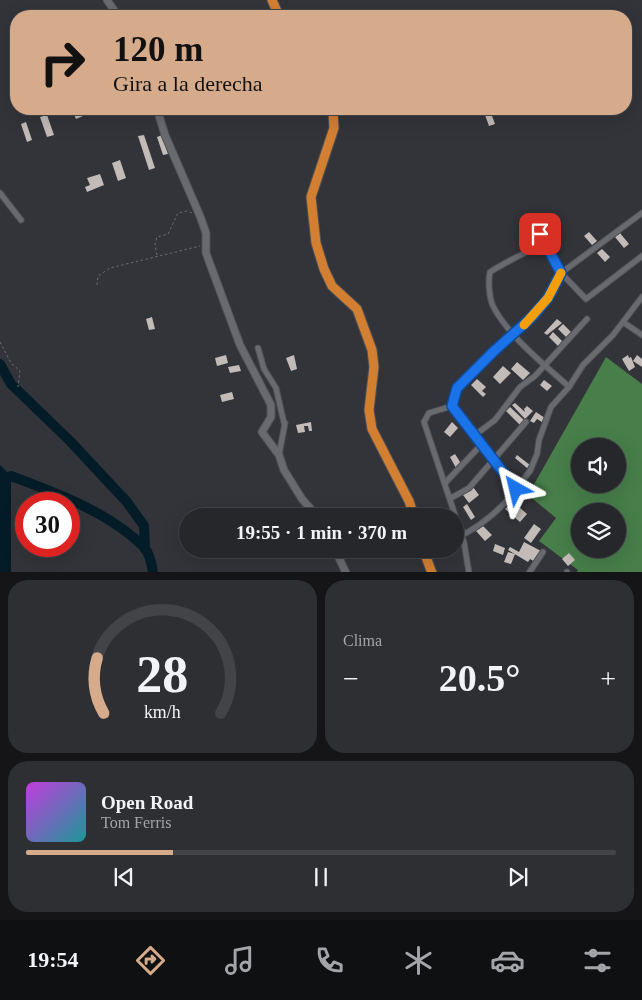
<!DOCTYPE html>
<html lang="es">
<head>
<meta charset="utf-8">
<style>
  :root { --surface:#26272b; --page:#2e2f33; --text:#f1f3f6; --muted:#a4a5a9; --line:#424447; --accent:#d6ab8b }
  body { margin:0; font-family:Georgia,serif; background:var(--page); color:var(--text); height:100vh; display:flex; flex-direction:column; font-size:19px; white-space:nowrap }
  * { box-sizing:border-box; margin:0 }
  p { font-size:16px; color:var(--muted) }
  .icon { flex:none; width:28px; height:28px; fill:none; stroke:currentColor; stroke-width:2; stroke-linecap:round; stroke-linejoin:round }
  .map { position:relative; height:572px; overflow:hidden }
  .sheet { display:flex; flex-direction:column; gap:8px; padding:8px; background:#151518; flex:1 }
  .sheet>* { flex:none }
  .banner { position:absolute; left:10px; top:10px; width:622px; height:105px; border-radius:20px; box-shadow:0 5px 20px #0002,0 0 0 1px var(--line); background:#d6ab8b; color:#111; overflow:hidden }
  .fabs { position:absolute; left:571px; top:438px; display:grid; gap:10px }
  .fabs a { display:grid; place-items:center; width:55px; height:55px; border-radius:50%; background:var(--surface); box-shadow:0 5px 20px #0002,0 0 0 1px var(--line); font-size:25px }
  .speed { position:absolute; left:15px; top:492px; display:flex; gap:10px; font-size:25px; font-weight:700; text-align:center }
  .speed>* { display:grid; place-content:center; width:65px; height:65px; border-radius:50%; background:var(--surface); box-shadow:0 5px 20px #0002,0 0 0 1px var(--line); line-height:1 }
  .speed .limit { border:8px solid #d22; background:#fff; color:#111 }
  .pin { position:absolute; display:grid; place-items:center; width:42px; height:42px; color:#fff; margin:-21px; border-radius:10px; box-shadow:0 2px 8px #0006 }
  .me { position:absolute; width:55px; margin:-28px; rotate:323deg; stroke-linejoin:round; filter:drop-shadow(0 0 4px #0008) }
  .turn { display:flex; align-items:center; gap:18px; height:105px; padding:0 20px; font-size:22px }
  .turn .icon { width:65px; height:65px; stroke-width:2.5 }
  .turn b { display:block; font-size:35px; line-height:42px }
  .big { font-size:38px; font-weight:800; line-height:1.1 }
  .sheet .widget { flex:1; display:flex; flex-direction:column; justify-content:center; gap:8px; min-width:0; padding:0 18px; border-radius:20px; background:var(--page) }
  .sheet .dial { align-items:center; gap:0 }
  .dial svg { height:130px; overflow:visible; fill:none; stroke:var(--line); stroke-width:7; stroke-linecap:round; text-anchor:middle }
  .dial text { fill:var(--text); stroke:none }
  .song { display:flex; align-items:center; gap:15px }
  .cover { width:60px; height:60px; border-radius:8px; background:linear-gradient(135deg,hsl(290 70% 55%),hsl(180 70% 35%)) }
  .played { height:5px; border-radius:2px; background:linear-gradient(90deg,var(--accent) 25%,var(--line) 25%) }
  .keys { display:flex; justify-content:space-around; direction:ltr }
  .heat { display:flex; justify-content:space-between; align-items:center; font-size:28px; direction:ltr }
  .sheet .tiles { flex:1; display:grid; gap:8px; grid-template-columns:1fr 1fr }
  .widget:last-child { grid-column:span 2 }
  .trip { position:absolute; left:179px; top:508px; width:285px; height:50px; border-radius:25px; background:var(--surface); box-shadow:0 5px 20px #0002,0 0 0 1px var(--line); font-weight:800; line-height:50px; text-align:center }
  .dock { display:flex; height:80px; justify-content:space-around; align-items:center; background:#0f1011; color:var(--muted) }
  .dock .icon { width:35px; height:35px }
  .dock .active { color:var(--accent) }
  .dock b { font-size:22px; color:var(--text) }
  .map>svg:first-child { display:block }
</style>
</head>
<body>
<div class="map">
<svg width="642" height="573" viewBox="0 0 642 573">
  <rect width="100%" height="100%" fill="#323439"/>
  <!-- forest -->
  <path fill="#477e4a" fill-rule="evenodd" d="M606,357L642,384V572H577L578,570L539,541L556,518L528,495ZM580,446H618V484H580ZM580,511H618V549H580Z"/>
  <!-- water -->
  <path fill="#031c28" d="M0,465L11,476V572H0Z"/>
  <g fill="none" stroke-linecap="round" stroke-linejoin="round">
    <!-- river -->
    <g stroke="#031c28" stroke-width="10">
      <path d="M0,364L11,384L70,441L127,502L144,526L145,549"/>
      <path d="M11,476C56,493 109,512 144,547C149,553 152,565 153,573"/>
    </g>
  </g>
  <!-- building -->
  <g fill="#c2bbb7">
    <path d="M72,109H80L83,116L76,119Z"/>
    <path d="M491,113L495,124L489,126L485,115Z"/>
    <path d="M47,115L54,135L47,137L40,117Z"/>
    <path d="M26,122L32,140L27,142L21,124Z"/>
    <path d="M144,135L155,168L149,170L138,136Z"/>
    <path d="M162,135L168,154L163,155L157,137Z"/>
    <path d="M120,160L126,178L118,181L112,163Z"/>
    <path d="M100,174L104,185L87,192L85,187L90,185L87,178Z"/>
    <path d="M532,225L537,236L533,238L531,236L529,237L524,229Z"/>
    <path d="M589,232L597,241L592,245L584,236Z"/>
    <path d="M620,233L629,244L624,248L615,237Z"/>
    <path d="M602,249L610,257L605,262L597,253Z"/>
    <path d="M152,317L155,329L149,330L146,319Z"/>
    <path d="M557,319L562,323L547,335L544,333Z"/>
    <path d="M563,324L571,332L566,337L558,329Z"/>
    <path d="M553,332L562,341L558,346L549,337Z"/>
    <path d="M226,355L228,363L217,366L215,358Z"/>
    <path d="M294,355L297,369L291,371L286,358Z"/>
    <path d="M628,355L629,358L631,357L635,367L629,371L622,359Z"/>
    <path d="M637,355L642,359V367L633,361Z"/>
    <path d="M517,362L530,373L523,380L511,369Z"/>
    <path d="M239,365L241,371L230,373L228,367Z"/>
    <path d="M503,366L511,373L500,384L493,377Z"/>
    <path d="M477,379L486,387L482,391L486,394L483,397L471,385Z"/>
    <path d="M544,380L552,386L547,391L540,385Z"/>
    <path d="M232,392L234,399L222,402L220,395Z"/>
    <path d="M515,403L525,412L524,409L527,406L533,411L525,419L512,405Z"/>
    <path d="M510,407L525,421L521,426L506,411Z"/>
    <path d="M536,412L545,418L542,422L537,419L534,423L530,421Z"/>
    <path d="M311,422L312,431H309L308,426H304L305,432L298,433L296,425Z"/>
    <path d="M452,422L458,428L450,437L444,432Z"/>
    <path d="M455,454L462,465L456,468L450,457Z"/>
    <path d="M517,455L530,465L527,468L515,458Z"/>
    <path d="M473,487L479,495L469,503L463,495Z"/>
    <path d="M516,494L522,498L518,506L527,514L520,522L505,509L514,500L512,499Z"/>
    <path d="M467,504L475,517L471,520L463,507Z"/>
    <path d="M534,524L541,529L531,543L524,538Z"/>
    <path d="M483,526L492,535L485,541L476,531Z"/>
    <path d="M524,542L541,551L535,562L530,559L528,562L508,550L510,547L519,552Z"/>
    <path d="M495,544L505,548L503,555L493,551Z"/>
    <path d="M508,552L515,554L511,564L504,562Z"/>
    <path d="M569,553L575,560L568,566L562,559Z"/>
  </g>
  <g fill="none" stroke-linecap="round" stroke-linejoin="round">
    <defs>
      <g id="street">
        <path d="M0,193L21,220"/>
        <path d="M540,234L561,273L586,299L642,256"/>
        <path d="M545,242C526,253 509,260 490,272C488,281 489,297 493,306C508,336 545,365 569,387"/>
        <path d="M623,322L642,335"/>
        <path d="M258,348L264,369L276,388L284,423"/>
        <path d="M452,406L457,388L493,352L532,317L547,298L561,273L642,213"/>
        <path d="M475,435L495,420L520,387L535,376L587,319"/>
        <path d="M279,455L285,423"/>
        <path d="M446,482L482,444"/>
        <path d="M451,498L469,488L526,422"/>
        <path d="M461,536C483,524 502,509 516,489"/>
        <path d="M469,573L464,542L424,422L429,413L452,406L516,489L530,471L537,454L539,440L551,407L569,387L583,365L613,335L642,297"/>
        <path d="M529,573L543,552"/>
        <path d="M567,573V572"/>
      </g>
      <g id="secondary">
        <path d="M107,0L118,16"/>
        <path d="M157,109L165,135L200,216L206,233V253L240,345L271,405V417L262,432L279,455L284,470L302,499L317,516"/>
        <path d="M335,549L346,573"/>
      </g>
      <g id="highway">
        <path d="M272,0L279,16"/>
        <path d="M330,109L333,113L334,128L311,197L316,243L324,269L332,286L357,309L372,350L374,367L369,410L372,429L409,501L414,516"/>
        <path d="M423,549L432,573"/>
      </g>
    </defs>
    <!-- street casing -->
    <use href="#street" stroke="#4f5055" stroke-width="7"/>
    <!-- secondary casing -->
    <use href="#secondary" stroke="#4f5055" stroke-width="9"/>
    <!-- highway casing -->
    <use href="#highway" stroke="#4f5055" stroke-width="11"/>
    <!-- path -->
    <g stroke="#6b6d71" stroke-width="1" stroke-dasharray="2.5 2.5" stroke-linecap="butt">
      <path d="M157,255L155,244L157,237L168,234L178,213L187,211L192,213"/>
      <path d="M97,285L98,276L110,268L200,246"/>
      <path d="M0,342L11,363L20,371L18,387"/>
    </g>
    <!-- street -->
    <use href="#street" stroke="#696a70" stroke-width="5"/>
    <!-- secondary -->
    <use href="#secondary" stroke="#696a70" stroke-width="7"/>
    <!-- highway -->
    <use href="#highway" stroke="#d27f32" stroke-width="9"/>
  </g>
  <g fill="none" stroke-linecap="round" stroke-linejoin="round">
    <defs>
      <path id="route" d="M516,489L452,406L457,388L493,352L532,317L548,298L561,273L540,234"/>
    </defs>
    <!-- route casing -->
    <use href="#route" stroke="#114b97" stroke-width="12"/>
    <!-- route -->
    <use href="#route" stroke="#1a73e8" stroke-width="9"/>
    <!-- slow -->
    <path stroke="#f59e0b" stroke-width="9" d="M524,325L548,298L561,273"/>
  </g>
</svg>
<div class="fabs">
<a><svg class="icon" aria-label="sound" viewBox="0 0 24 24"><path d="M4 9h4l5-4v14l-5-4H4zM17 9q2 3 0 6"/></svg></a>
<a><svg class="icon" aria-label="layers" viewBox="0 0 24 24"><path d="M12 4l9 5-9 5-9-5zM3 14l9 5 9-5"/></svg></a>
</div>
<div class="speed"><div class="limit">30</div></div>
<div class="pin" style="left:540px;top:234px;background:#d93025"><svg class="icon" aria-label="arrive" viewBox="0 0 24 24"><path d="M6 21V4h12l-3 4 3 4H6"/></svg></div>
<svg class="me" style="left:516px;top:489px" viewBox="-20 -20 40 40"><path d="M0-17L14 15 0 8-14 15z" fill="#1a73e8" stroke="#fff" stroke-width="4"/></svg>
<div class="trip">19:55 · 1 min · 370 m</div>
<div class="banner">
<div class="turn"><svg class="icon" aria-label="right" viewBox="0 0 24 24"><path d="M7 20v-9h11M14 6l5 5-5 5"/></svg><div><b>120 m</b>Gira a la derecha</div></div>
</div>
</div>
<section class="sheet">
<div class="tiles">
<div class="widget dial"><svg viewBox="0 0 100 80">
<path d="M14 69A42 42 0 1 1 86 69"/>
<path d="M14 69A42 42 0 0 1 10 35" stroke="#d6ab8b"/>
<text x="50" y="56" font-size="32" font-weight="700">28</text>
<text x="50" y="72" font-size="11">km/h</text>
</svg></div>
<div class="widget"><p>Clima</p>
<div class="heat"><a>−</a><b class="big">20.5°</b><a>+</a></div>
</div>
<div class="widget">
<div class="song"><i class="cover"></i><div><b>Open Road</b><p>Tom Ferris</p></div></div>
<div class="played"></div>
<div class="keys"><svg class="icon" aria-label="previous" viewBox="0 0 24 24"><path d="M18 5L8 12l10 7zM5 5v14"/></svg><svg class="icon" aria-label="pause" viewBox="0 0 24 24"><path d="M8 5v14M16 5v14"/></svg><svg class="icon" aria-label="next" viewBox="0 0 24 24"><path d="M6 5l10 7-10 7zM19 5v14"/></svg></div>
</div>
</div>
</section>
<nav class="dock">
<b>19:54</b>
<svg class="icon active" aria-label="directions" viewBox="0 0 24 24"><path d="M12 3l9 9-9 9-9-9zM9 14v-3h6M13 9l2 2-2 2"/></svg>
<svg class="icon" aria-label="music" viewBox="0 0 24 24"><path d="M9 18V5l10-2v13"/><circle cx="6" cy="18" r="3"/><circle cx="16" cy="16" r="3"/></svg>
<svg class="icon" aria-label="phone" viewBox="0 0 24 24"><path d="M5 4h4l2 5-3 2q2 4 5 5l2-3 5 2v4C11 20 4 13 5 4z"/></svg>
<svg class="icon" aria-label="climate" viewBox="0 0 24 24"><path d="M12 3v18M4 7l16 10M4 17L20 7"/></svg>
<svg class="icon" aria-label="car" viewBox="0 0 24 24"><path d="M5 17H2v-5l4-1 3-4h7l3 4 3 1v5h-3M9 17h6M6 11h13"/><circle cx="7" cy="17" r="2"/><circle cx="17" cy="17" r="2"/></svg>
<svg class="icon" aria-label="filters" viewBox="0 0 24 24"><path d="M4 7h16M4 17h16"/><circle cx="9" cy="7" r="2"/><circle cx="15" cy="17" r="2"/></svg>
</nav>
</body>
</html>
